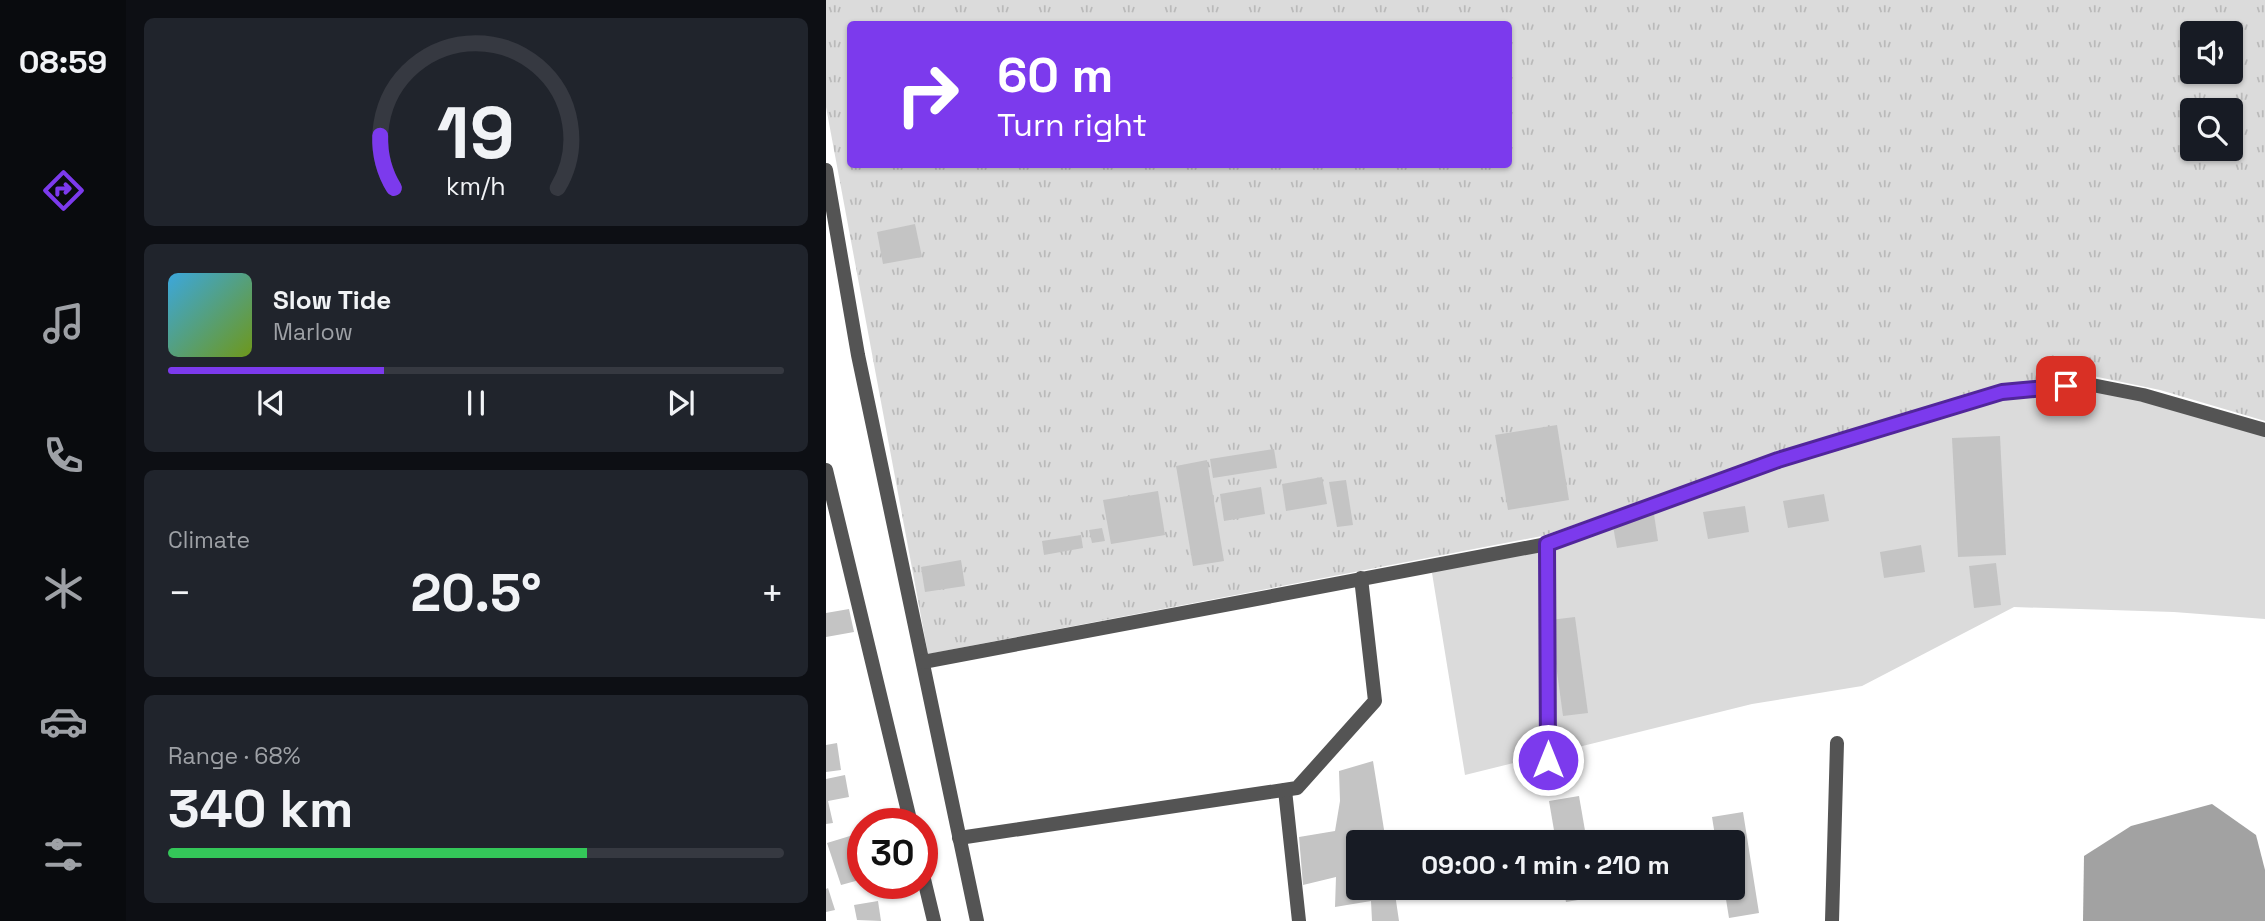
<!DOCTYPE html>
<html lang="en">
<head>
<meta charset="utf-8">
<style>
  :root { --surface:#171b24; --page:#20242c; --text:#f1f3f6; --muted:#9ea1a6; --line:#363941; --accent:#7c3aed }
  body { margin:0; font-family:"Space Grotesk",sans-serif; background:var(--page); color:var(--text); height:100vh; display:flex; flex-direction:column; font-size:26px; white-space:nowrap }
  * { box-sizing:border-box; margin:0 }
  p { font-size:23px; color:var(--muted) }
  .icon { flex:none; width:38px; height:38px; fill:none; stroke:currentColor; stroke-width:2; stroke-linecap:round; stroke-linejoin:round }
  .map { position:relative; flex:1; overflow:hidden }
  .details { display:flex; flex-direction:column; gap:18px; padding:18px; background:#0d0f14; width:700px }
  .details>* { flex:none }
  .banner { position:absolute; left:21px; top:21px; width:665px; height:147px; border-radius:7px; box-shadow:0 2px 5px #0004; background:#7c3aed; color:#fff; overflow:hidden }
  .buttons { position:absolute; left:1354px; top:21px; display:grid; gap:14px }
  .buttons a { display:grid; place-items:center; width:63px; height:63px; border-radius:7px; background:var(--surface); box-shadow:0 2px 5px #0004; font-size:35px }
  .speed { position:absolute; left:21px; top:808px; display:flex; gap:14px; font-size:35px; font-weight:700; text-align:center }
  .speed>* { display:grid; place-content:center; width:91px; height:91px; border-radius:50%; background:var(--surface); box-shadow:0 2px 5px #0004; line-height:1 }
  .speed .limit { border:10px solid #d22; background:#fff; color:#111 }
  .pin { position:absolute; display:grid; place-items:center; width:60px; height:60px; color:#fff; margin:-30px; border-radius:14px; box-shadow:0 4px 10px #0006 }
  .me { position:absolute; width:77px; margin:-38px; rotate:0deg; stroke-linejoin:round; filter:drop-shadow(0 0 5px #0008) }
  .turn { display:flex; align-items:center; gap:24px; height:147px; padding:0 35px; font-size:32px }
  .turn .icon { width:91px; height:91px; stroke-width:2.5 }
  .turn b { display:block; font-size:49px; line-height:60px }
  .big { font-size:52px; font-weight:700; line-height:1.1 }
  .details .card { flex:1; display:flex; flex-direction:column; justify-content:center; gap:10px; min-width:0; padding:0 24px; border-radius:10px; background:var(--page) }
  .details .dial { align-items:center; gap:0 }
  .dial svg { height:182px; overflow:visible; fill:none; stroke:var(--line); stroke-width:7; stroke-linecap:round; text-anchor:middle }
  .dial text { fill:var(--text); stroke:none }
  .song { display:flex; align-items:center; gap:21px }
  .cover { width:84px; height:84px; border-radius:10px; background:linear-gradient(135deg,hsl(200 70% 55%),hsl(80 70% 35%)) }
  .played { height:7px; border-radius:4px; background:linear-gradient(90deg,var(--accent) 35%,var(--line) 35%) }
  .keys { display:flex; justify-content:space-around; direction:ltr }
  .heat { display:flex; justify-content:space-between; align-items:center; font-size:38px; direction:ltr }
  .charge { height:10px; border-radius:5px; background:linear-gradient(90deg,#34c759 68%,var(--line) 0) }
  .trip { position:absolute; left:520px; top:830px; width:399px; height:70px; border-radius:7px; background:var(--surface); box-shadow:0 2px 5px #0004; font-weight:700; line-height:70px; text-align:center }
  main { display:flex; flex:1; min-height:0 }
  .menu { display:flex; flex-direction:column; width:126px; justify-content:space-around; align-items:center; background:#090b0e; color:var(--muted) }
  .menu .icon { width:49px; height:49px }
  .menu .on { color:var(--accent) }
  .menu b { font-size:32px; color:var(--text) }
  .map>svg:first-child { display:block }
</style>
</head>
<body>
<main>
<nav class="menu">
<b>08:59</b>
<svg class="icon on" aria-label="directions" viewBox="0 0 24 24"><path d="M12 3l9 9-9 9-9-9zM9 14v-3h6M13 9l2 2-2 2"/></svg>
<svg class="icon" aria-label="music" viewBox="0 0 24 24"><path d="M9 18V5l10-2v13"/><circle cx="6" cy="18" r="3"/><circle cx="16" cy="16" r="3"/></svg>
<svg class="icon" aria-label="phone" viewBox="0 0 24 24"><path d="M5 4h4l2 5-3 2q2 4 5 5l2-3 5 2v4C11 20 4 13 5 4z"/></svg>
<svg class="icon" aria-label="climate" viewBox="0 0 24 24"><path d="M12 3v18M4 7l16 10M4 17L20 7"/></svg>
<svg class="icon" aria-label="car" viewBox="0 0 24 24"><path d="M5 17H2v-5l4-1 3-4h7l3 4 3 1v5h-3M9 17h6M6 11h13"/><circle cx="7" cy="17" r="2"/><circle cx="17" cy="17" r="2"/></svg>
<svg class="icon" aria-label="filters" viewBox="0 0 24 24"><path d="M4 7h16M4 17h16"/><circle cx="9" cy="7" r="2"/><circle cx="15" cy="17" r="2"/></svg>
</nav>
<section class="details">
<div class="card dial"><svg viewBox="0 0 100 80">
<path d="M14 69A42 42 0 1 1 86 69"/>
<path d="M14 69A42 42 0 0 1 8 46" stroke="#7c3aed"/>
<text x="50" y="56" font-size="32" font-weight="700">19</text>
<text x="50" y="72" font-size="11">km/h</text>
</svg></div>
<div class="card">
<div class="song"><i class="cover"></i><div><b>Slow Tide</b><p>Marlow</p></div></div>
<div class="played"></div>
<div class="keys"><svg class="icon" aria-label="previous" viewBox="0 0 24 24"><path d="M18 5L8 12l10 7zM5 5v14"/></svg><svg class="icon" aria-label="pause" viewBox="0 0 24 24"><path d="M8 5v14M16 5v14"/></svg><svg class="icon" aria-label="next" viewBox="0 0 24 24"><path d="M6 5l10 7-10 7zM19 5v14"/></svg></div>
</div>
<div class="card"><p>Climate</p>
<div class="heat"><a>−</a><b class="big">20.5°</b><a>+</a></div>
</div>
<div class="card"><p>Range · 68%</p><b class="big">340 km</b><div class="charge"></div></div>
</section>
<div class="map">
<svg width="1439" height="921" viewBox="0 0 1439 921">
  <defs>
    <pattern id="park-tufts" width="24" height="20" patternUnits="userSpaceOnUse" patternTransform="scale(1.75)"><rect width="24" height="20" fill="#dbdbdb"/><path d="M3 7l-1-3M5 7V3M7 7l1-3M15 17l-1-3M17 17v-4M19 17l1-3" fill="none" stroke="#bababa"/></pattern>
  </defs>
  <rect width="100%" height="100%" fill="#fff"/>
  <!-- park -->
  <path fill="url(#park-tufts)" fill-rule="evenodd" d="M0,0H1439V421L1334,390L1262,375L1180,384L971,447L716,536L102,654L0,107ZM24,24H682V164H24ZM1367,33H1405V72H1367ZM1367,110H1405V149H1367Z"/>
  <!-- pitch -->
  <path fill="#dbdbdb" d="M1258,389L1314,398L1439,435V619L1348,612L1188,607L1036,686L926,704L639,775L606,573L841,505L1044,438L1176,398Z"/>
  <!-- water -->
  <path fill="#a2a2a2" d="M1386,804L1430,835L1439,870V921H1257L1258,856L1305,826Z"/>
  <!-- building -->
  <g fill="#c4c4c4">
    <path d="M89,224L96,257L57,264L51,232Z"/>
    <path d="M731,425L743,500L682,510L669,435Z"/>
    <path d="M1174,436L1180,555L1132,557L1126,438Z"/>
    <path d="M448,449L451,468L387,478L384,459Z"/>
    <path d="M381,460L398,561L367,566L350,466Z"/>
    <path d="M496,477L501,504L460,511L456,484Z"/>
    <path d="M520,480L527,525L511,527L503,482Z"/>
    <path d="M435,487L439,514L398,521L394,494Z"/>
    <path d="M332,491L339,535L285,544L277,500Z"/>
    <path d="M998,494L1003,521L962,528L957,501Z"/>
    <path d="M919,506L923,532L882,539L877,512Z"/>
    <path d="M828,514L832,541L791,548L786,521Z"/>
    <path d="M276,528L279,541L266,543L263,530Z"/>
    <path d="M255,535L257,548L218,555L216,541Z"/>
    <path d="M1095,545L1099,572L1058,578L1054,552Z"/>
    <path d="M135,560L139,586L99,592L95,567Z"/>
    <path d="M1170,563L1175,605L1148,608L1143,566Z"/>
    <path d="M23,609L28,632L0,637V613Z"/>
    <path d="M749,617L762,713L737,716L724,620Z"/>
    <path d="M11,743L15,770L0,772V745Z"/>
    <path d="M547,761L560,842H532V887H568L573,921H546L545,901L509,907L510,877L477,885L473,837L509,831L514,801L513,771Z"/>
    <path d="M19,775L23,797L2,801L7,823L0,824V779Z"/>
    <path d="M753,796L761,842H730L723,801Z"/>
    <path d="M917,812L933,913L903,918L898,887H906V842H890L886,817Z"/>
    <path d="M37,832V879L15,885L1,843Z"/>
    <path d="M737,887H769L770,897L740,902Z"/>
    <path d="M2,888L9,910L0,912V889Z"/>
    <path d="M52,901L55,921L31,920L28,905Z"/>
  </g>
  <g fill="none" stroke-linecap="round" stroke-linejoin="round">
    <!-- street -->
    <g stroke="#545454" stroke-width="14">
      <path d="M0,170L32,355L151,921"/>
      <path d="M0,470L85,824"/>
      <path d="M721,544L723,787"/>
      <path d="M97,662L721,544L952,460L1176,392L1261,384L1317,395L1439,430"/>
      <path d="M459,790L473,921"/>
      <path d="M133,838L471,788L549,701L535,578"/>
      <path d="M96,871L108,921"/>
      <path d="M1006,921L1011,743"/>
    </g>
  </g>
  <g fill="none" stroke-linecap="round" stroke-linejoin="round">
    <defs>
      <path id="route" d="M722,760L721,544L952,460L1176,392L1240,386"/>
    </defs>
    <!-- route casing -->
    <use href="#route" stroke="#51269a" stroke-width="18"/>
    <!-- route -->
    <use href="#route" stroke="#7c3aed" stroke-width="12"/>
  </g>
</svg>
<div class="buttons">
<a><svg class="icon" aria-label="sound" viewBox="0 0 24 24"><path d="M4 9h4l5-4v14l-5-4H4zM17 9q2 3 0 6"/></svg></a>
<a><svg class="icon" aria-label="search" viewBox="0 0 24 24"><circle cx="10" cy="10" r="6"/><path d="M15 15l6 6"/></svg></a>
</div>
<div class="speed"><div class="limit">30</div></div>
<div class="pin" style="left:1240px;top:386px;background:#d93025"><svg class="icon" aria-label="arrive" viewBox="0 0 24 24"><path d="M6 21V4h12l-3 4 3 4H6"/></svg></div>
<svg class="me" style="left:722px;top:760px" viewBox="-20 -20 40 40"><circle r="17" fill="#7c3aed" stroke="#fff" stroke-width="3"/><path d="M0-11L8 9 0 5-8 9z" fill="#fff"/></svg>
<div class="trip">09:00 · 1 min · 210 m</div>
<div class="banner">
<div class="turn"><svg class="icon" aria-label="right" viewBox="0 0 24 24"><path d="M7 20v-9h11M14 6l5 5-5 5"/></svg><div><b>60 m</b>Turn right</div></div>
</div>
</div>
</main>
</body>
</html>
